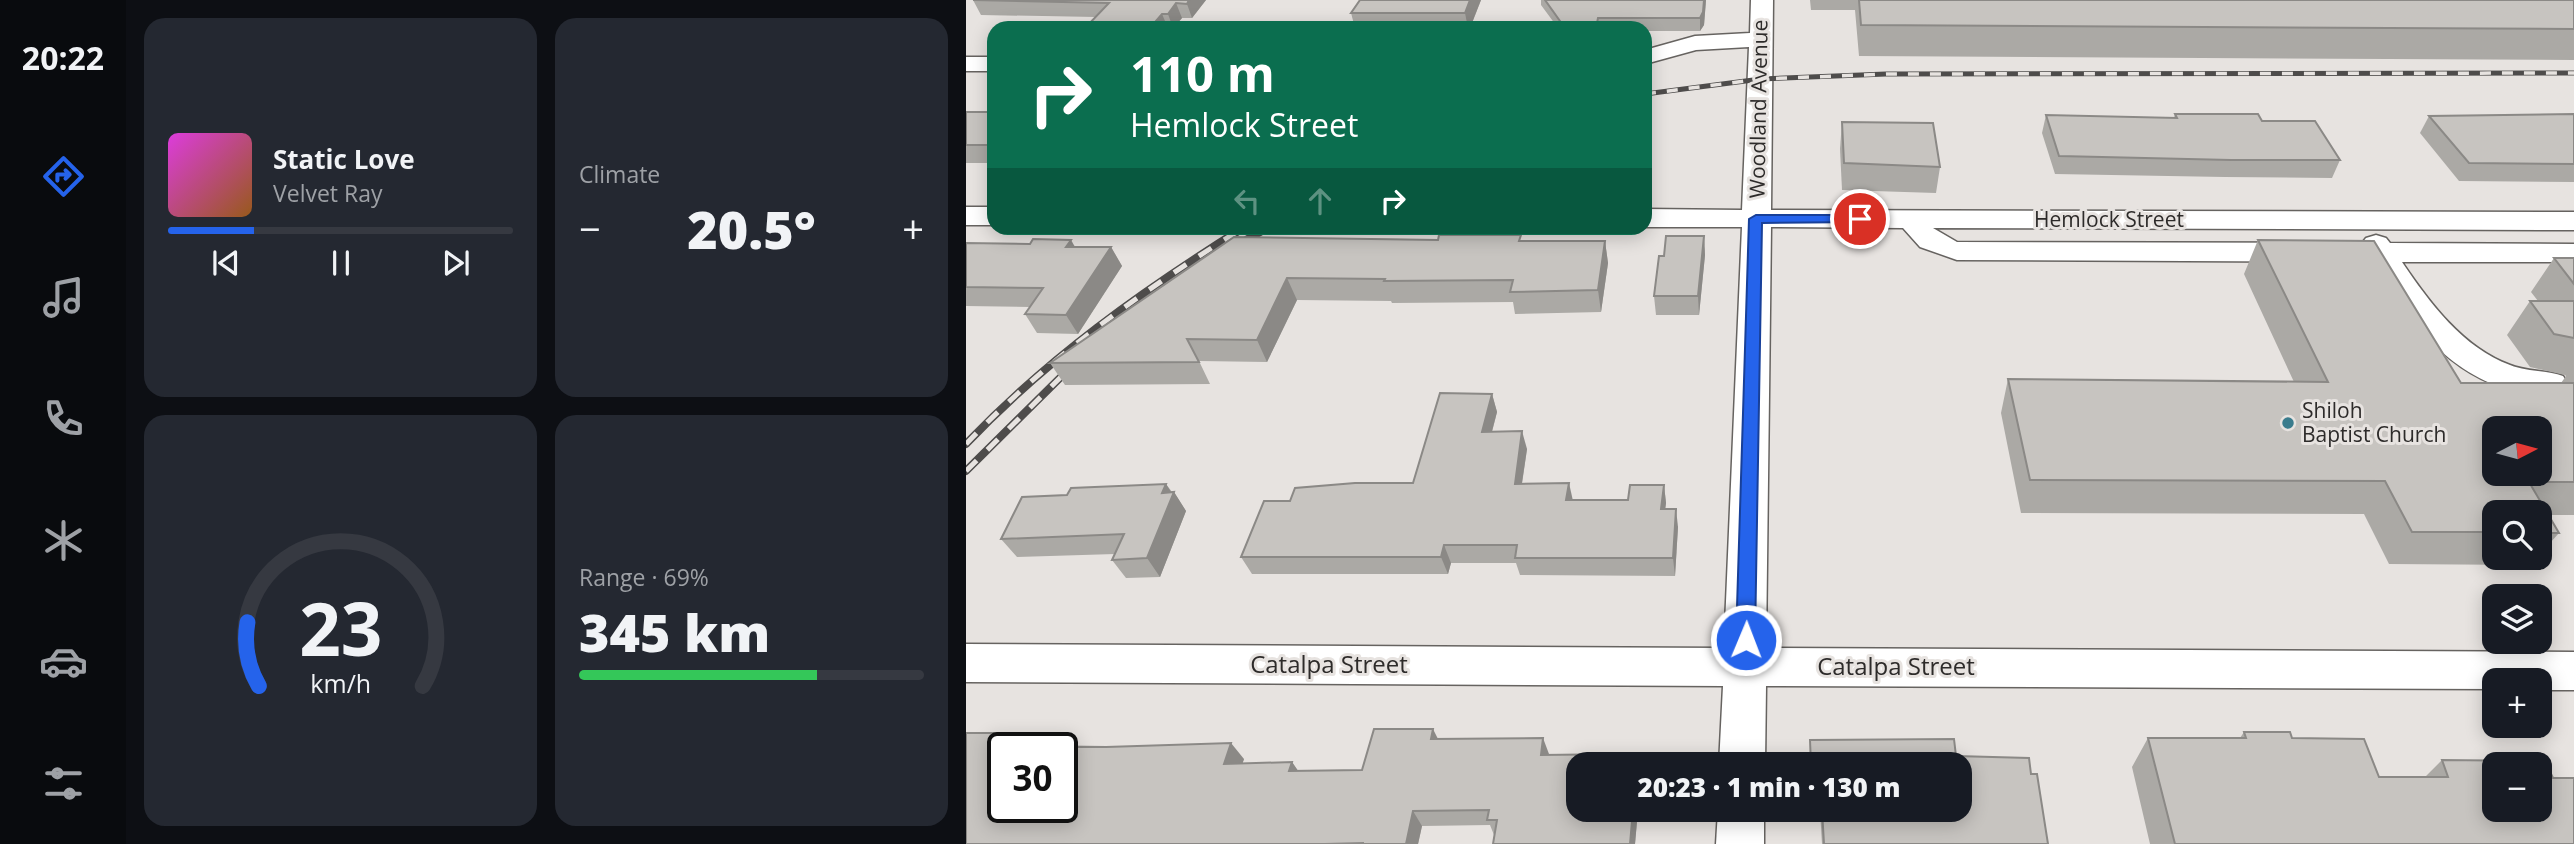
<!DOCTYPE html>
<html lang="en">
<head>
<meta charset="utf-8">
<style>
  :root { --surface:#171b24; --page:#242831; --text:#f1f3f6; --muted:#9ea1a6; --line:#363941; --accent:#2563eb }
  body { margin:0; font-family:"Open Sans",sans-serif; background:var(--page); color:var(--text); height:100vh; display:flex; flex-direction:column; font-size:26px; white-space:nowrap }
  * { box-sizing:border-box; margin:0 }
  p { font-size:23px; color:var(--muted) }
  .icon { flex:none; width:38px; height:38px; fill:none; stroke:currentColor; stroke-width:2; stroke-linecap:round; stroke-linejoin:round }
  .map { position:relative; flex:1; overflow:hidden }
  .panel { display:flex; flex-direction:column; gap:18px; padding:18px; background:#0d0f14; width:840px }
  .panel>* { flex:none }
  .top-card { position:absolute; left:21px; top:21px; width:665px; height:214px; border-radius:21px; box-shadow:0 4px 18px #0003; background:#0b6e4f; color:#fff; overflow:hidden }
  .needle { width:46px; rotate:84deg }
  .buttons { position:absolute; left:1516px; top:416px; display:grid; gap:14px }
  .buttons a { display:grid; place-items:center; width:70px; height:70px; border-radius:14px; background:var(--surface); box-shadow:0 4px 18px #0003; font-size:35px }
  .speed { position:absolute; left:21px; top:732px; display:flex; gap:14px; font-size:35px; font-weight:700; text-align:center }
  .speed>* { display:grid; place-content:center; width:91px; height:91px; border-radius:50%; background:var(--surface); box-shadow:0 4px 18px #0003; line-height:1 }
  .speed .limit { border:4px solid #111; border-radius:10px; background:#fff; color:#111 }
  .pin { position:absolute; display:grid; place-items:center; width:60px; height:60px; color:#fff; margin:-30px; border:4px solid #fff; border-radius:50%; box-shadow:0 2px 7px #0007 }
  .me { position:absolute; width:77px; margin:-38px; rotate:1deg; stroke-linejoin:round; filter:drop-shadow(0 0 5px #0008) }
  .turn { display:flex; align-items:center; gap:24px; height:147px; padding:0 28px; font-size:32px }
  .turn .icon { width:91px; height:91px; stroke-width:2.5 }
  .turn b { display:block; font-size:49px; line-height:60px }
  .lanes { display:flex; align-items:center; height:66px; padding:0 28px; background:#0003; justify-content:center; gap:35px; direction:ltr }
  .lanes .off { opacity:.35 }
  .big { font-size:52px; font-weight:800; line-height:1.1 }
  .panel .tile { flex:1; display:flex; flex-direction:column; justify-content:center; gap:10px; min-width:0; padding:0 24px; border-radius:21px; background:var(--page) }
  .panel .dial { align-items:center; gap:0 }
  .dial svg { height:182px; overflow:visible; fill:none; stroke:var(--line); stroke-width:7; stroke-linecap:round; text-anchor:middle }
  .dial text { fill:var(--text); stroke:none }
  .song { display:flex; align-items:center; gap:21px }
  .cover { width:84px; height:84px; border-radius:10px; background:linear-gradient(135deg,hsl(300 70% 55%),hsl(30 70% 35%)) }
  .played { height:7px; border-radius:4px; background:linear-gradient(90deg,var(--accent) 25%,var(--line) 25%) }
  .keys { display:flex; justify-content:space-around; direction:ltr }
  .heat { display:flex; justify-content:space-between; align-items:center; font-size:38px; direction:ltr }
  .charge { height:10px; border-radius:5px; background:linear-gradient(90deg,#34c759 69%,var(--line) 0) }
  .panel .tiles { flex:1; display:grid; gap:18px; grid-template-columns:repeat(2,1fr) }
  .trip { position:absolute; left:600px; top:752px; width:406px; height:70px; border-radius:21px; background:var(--surface); box-shadow:0 4px 18px #0003; font-weight:800; line-height:70px; text-align:center }
  main { display:flex; flex:1; min-height:0 }
  .dock { display:flex; flex-direction:column; width:126px; justify-content:space-around; align-items:center; background:#090b0e; color:var(--muted) }
  .dock .icon { width:49px; height:49px }
  .dock .current { color:var(--accent) }
  .dock b { font-size:32px; color:var(--text) }
  .map>svg:first-child { display:block }
</style>
</head>
<body>
<main>
<nav class="dock">
<b>20:22</b>
<svg class="icon current" aria-label="directions" viewBox="0 0 24 24"><path d="M12 3l9 9-9 9-9-9zM9 14v-3h6M13 9l2 2-2 2"/></svg>
<svg class="icon" aria-label="music" viewBox="0 0 24 24"><path d="M9 18V5l10-2v13"/><circle cx="6" cy="18" r="3"/><circle cx="16" cy="16" r="3"/></svg>
<svg class="icon" aria-label="phone" viewBox="0 0 24 24"><path d="M5 4h4l2 5-3 2q2 4 5 5l2-3 5 2v4C11 20 4 13 5 4z"/></svg>
<svg class="icon" aria-label="climate" viewBox="0 0 24 24"><path d="M12 3v18M4 7l16 10M4 17L20 7"/></svg>
<svg class="icon" aria-label="car" viewBox="0 0 24 24"><path d="M5 17H2v-5l4-1 3-4h7l3 4 3 1v5h-3M9 17h6M6 11h13"/><circle cx="7" cy="17" r="2"/><circle cx="17" cy="17" r="2"/></svg>
<svg class="icon" aria-label="filters" viewBox="0 0 24 24"><path d="M4 7h16M4 17h16"/><circle cx="9" cy="7" r="2"/><circle cx="15" cy="17" r="2"/></svg>
</nav>
<section class="panel">
<div class="tiles">
<div class="tile">
<div class="song"><i class="cover"></i><div><b>Static Love</b><p>Velvet Ray</p></div></div>
<div class="played"></div>
<div class="keys"><svg class="icon" aria-label="previous" viewBox="0 0 24 24"><path d="M18 5L8 12l10 7zM5 5v14"/></svg><svg class="icon" aria-label="pause" viewBox="0 0 24 24"><path d="M8 5v14M16 5v14"/></svg><svg class="icon" aria-label="next" viewBox="0 0 24 24"><path d="M6 5l10 7-10 7zM19 5v14"/></svg></div>
</div>
<div class="tile"><p>Climate</p>
<div class="heat"><a>−</a><b class="big">20.5°</b><a>+</a></div>
</div>
<div class="tile dial"><svg viewBox="0 0 100 80">
<path d="M14 69A42 42 0 1 1 86 69"/>
<path d="M14 69A42 42 0 0 1 9 41" stroke="#2563eb"/>
<text x="50" y="56" font-size="32" font-weight="700">23</text>
<text x="50" y="72" font-size="11">km/h</text>
</svg></div>
<div class="tile"><p>Range · 69%</p><b class="big">345 km</b><div class="charge"></div></div>
</div>
</section>
<div class="map">
<svg width="1608" height="844" viewBox="0 0 1608 844">
  <rect width="100%" height="100%" fill="#e7e3e0"/>
  <g fill="none" stroke-linecap="round" stroke-linejoin="round">
    <defs>
      <g id="minor">
        <path d="M785,0H807L805,210L1608,212V230L967,228L991,242L1396,243L1400,238L1410,235L1420,238L1424,243L1608,244V262H1436C1463,302 1497,348 1544,365C1561,372 1580,370 1597,376L1602,384L1597,392C1581,397 1565,395 1549,391C1481,375 1441,318 1406,262L991,260L954,247L937,228L805,227L800,648L1608,652V690H1573V681H1528V689L800,686L799,765H753L757,686L0,682V644L758,648L776,227H679V209L776,210L783,47L730,50L679,64V50L729,36L784,33Z"/>
        <rect x="0" y="57" width="28" height="14"/>
        <rect x="0" y="207" width="28" height="18"/>
        <path d="M752,810H798V844H750Z"/>
      </g>
    </defs>
    <!-- minor casing -->
    <use href="#minor" stroke="#666360" stroke-width="3"/>
    <!-- minor -->
    <use href="#minor" fill="#fff" fill-rule="evenodd"/>
    <defs>
      <path id="rail-far1" d="M679,94L795,79L920,74L1608,73"/>
      <g id="rail">
        <path d="M268,247L301,228"/>
        <path d="M0,444C82,358 176,291 277,228"/>
        <path d="M0,471L107,365"/>
      </g>
    </defs>
    <!-- rail-far1 casing -->
    <use href="#rail-far1" stroke="#4e4c4b" stroke-width="5"/>
    <!-- rail casing -->
    <use href="#rail" stroke="#4e4c4b" stroke-width="8"/>
    <!-- rail-far1 -->
    <use href="#rail-far1" stroke="#e7e3e0" stroke-width="3.5" stroke-dasharray="11" stroke-linecap="butt"/>
    <!-- rail -->
    <use href="#rail" stroke="#e7e3e0" stroke-width="5" stroke-dasharray="15" stroke-linecap="butt"/>
  </g>
  <!-- wall -->
  <g fill="#aba9a5">
    <path d="M7,0H240L226,18H216L208,28H119L130,17L15,15Z"/>
    <path d="M515,0L504,28H389L385,13Z"/>
    <path d="M575,0H740L738,25L734,31H679V28H592L575,5Z"/>
    <path d="M844,0H1608V60L893,56L889,10H845Z"/>
    <rect x="0" y="112" width="28" height="51"/>
    <path d="M1209,114L1296,121L1374,160L1366,178L1259,177L1089,174L1076,133L1080,115L1208,118Z"/>
    <path d="M1608,114V182L1493,181L1454,133L1463,116Z"/>
    <path d="M876,122L974,167L970,193L876,190L874,149Z"/>
    <path d="M738,236L739,255L733,315H690L688,296L698,256Z"/>
    <path d="M268,237L639,241L642,263L635,312L549,314L547,302L426,303L425,301L331,300L301,362L233,361L244,384L99,385L84,363Z"/>
    <path d="M1292,240L1495,383H1595L1600,376L1599,375L1564,367L1541,335L1564,301H1572L1565,292L1588,258H1608V515H1583L1593,533L1573,555V513H1528V558H1571L1564,565L1423,564L1398,514L1055,513L1035,413L1042,379L1328,382L1278,274Z"/>
    <path d="M0,243L109,247H145L156,266L112,334L71,333L59,314L64,307L0,306Z"/>
    <path d="M526,394L531,412L526,432L561,449L556,484L607,500H662L698,485L700,503L699,509L712,527L709,576L554,575L550,563H485L482,574H286L275,557L324,501L447,483Z"/>
    <path d="M200,484L206,492H208L220,511L194,577L160,578L146,560L149,554L51,557L35,539L101,495Z"/>
    <path d="M1278,732L1326,738L1413,777H1459L1476,760L1608,844H1184L1166,767L1182,738H1274Z"/>
    <path d="M472,739L583,755L612,810H672L669,844L528,835L524,825L456,826L452,844H0L48,746L278,759L276,764L326,762L332,771L396,770Z"/>
    <path d="M844,740L990,756L1065,774L1082,844H856L854,810H994V765H844Z"/>
  </g>
  <!-- shaded-wall -->
  <g fill="#8b8986">
    <path d="M223,0H240L226,18L221,4Z"/>
    <path d="M504,0H515L504,28H502L499,13Z"/>
    <path d="M738,0H740L738,25L734,31V18Z"/>
    <path d="M210,3L216,18L207,28L202,14Z"/>
    <path d="M196,14L202,28H184Z"/>
    <path d="M738,236L739,255L733,315L732,296Z"/>
    <path d="M105,240L116,259L100,247Z"/>
    <path d="M639,241L642,263L635,312L632,290Z"/>
    <path d="M145,247L156,266L112,334L100,315Z"/>
    <path d="M321,278L331,300L301,362L291,340Z"/>
    <path d="M526,394L531,412L521,450L516,432Z"/>
    <path d="M556,431L561,449L553,502L549,484Z"/>
    <path d="M603,483L607,501L600,500Z"/>
    <path d="M200,484L207,495L208,492L220,511L194,577L181,558L196,493Z"/>
    <path d="M698,485L700,503L697,527L695,509Z"/>
    <path d="M710,509L712,527L709,576L707,558Z"/>
    <path d="M478,545L485,563L482,574L475,557Z"/>
    <path d="M467,729L475,745L465,739Z"/>
    <path d="M33,733L49,747L27,744Z"/>
    <path d="M577,738L583,754L575,755Z"/>
    <path d="M265,743L278,759L271,780L258,764Z"/>
    <path d="M326,762L337,778L323,771Z"/>
    <path d="M667,810H672L669,844H664Z"/>
    <path d="M447,811L456,826L452,844H440Z"/>
  </g>
  <!-- building -->
  <g fill="#c7c4c0" stroke="#8b8986" stroke-width="2" fill-rule="evenodd">
    <path d="M7,0H223L221,4L210,3L202,14H196L184,28H119L143,3Z"/>
    <path d="M394,0H504L499,13H385Z"/>
    <path d="M579,0H738L737,12L734,18H632L630,28H599Z"/>
    <path d="M893,0H1608V29L895,25Z"/>
    <rect x="0" y="112" width="28" height="33"/>
    <path d="M1209,114H1292L1296,121H1349L1374,160H1265L1093,156L1080,115L1211,118Z"/>
    <path d="M1608,114V164L1503,163L1463,116Z"/>
    <path d="M876,122L967,123L974,167L878,163Z"/>
    <path d="M473,235H555L553,241H639L632,290L544,292L547,280L418,281L419,279L321,278L291,340L221,339L233,362L84,363L268,237L472,240Z"/>
    <path d="M700,236H738L732,296H688L693,256H698Z"/>
    <path d="M67,239L105,240L100,247H145L100,315L59,314L77,288L0,287V243L64,244Z"/>
    <path d="M1292,240L1408,241L1495,383H1608V482H1563L1593,533H1573V513H1528V532H1446L1419,481L1064,480L1042,379L1362,382ZM1528,429H1573V474H1528Z"/>
    <path d="M1588,258H1608V284Z"/>
    <path d="M1564,301H1608V338L1588,334Z"/>
    <path d="M474,393L526,394L516,432L556,431L549,484L603,483L600,500H662L664,485H698L695,509H710L707,558H549L551,545H478L475,557H275L298,501H324L329,488L389,483H447Z"/>
    <path d="M200,484L196,493L208,492L181,558L146,560L158,534L35,539L56,497L101,495L105,488Z"/>
    <path d="M408,729H467L465,739L577,738L575,755L659,754L657,765H612V810H667L664,844H527L531,820H521L523,810L447,811L440,844H397V843L359,844H0V733H33L27,744L40,746L140,747L265,743L258,764L326,762L323,771L396,770ZM37,747H96V807H37Z"/>
    <path d="M1278,732H1324L1326,738L1398,739L1413,777H1482L1476,760L1579,761L1587,778H1608V844H1209L1182,738H1280ZM1528,765H1573V810H1528Z"/>
    <path d="M988,739L990,756L1063,758L1065,774H1071L1082,844H858L856,810H994V765H845L844,740Z"/>
  </g>
  <!-- route -->
  <path fill="#2563eb" stroke="#184099" stroke-width="2" d="M894,215L899,216V222L796,223L789,640L786,646H773L770,640L783,219L790,215Z"/>
  <!-- markers -->
  <circle fill="#3a7c8d" stroke="#e7e3e0" stroke-width="2.5" cx="1322" cy="423" r="7"/>
  <g text-anchor="middle" stroke-width="6" stroke-linejoin="round" paint-order="stroke">
    <!-- street labels -->
    <g font-size="21" fill="#2d2b2a" stroke="#e7e3e0">
      <text transform="translate(793 109) rotate(-89)" y="7">Woodland Avenue</text>
      <text x="1143" y="227">Hemlock Street</text>
    </g>
    <!-- poi labels -->
    <g font-size="21" fill="#2d2b2a" stroke="#e7e3e0" text-anchor="start">
      <text x="1336" y="418">Shiloh<tspan x="1336" dy="24">Baptist Church</tspan></text>
    </g>
    <!-- near-street labels -->
    <g font-size="24" fill="#2d2b2a" stroke="#e7e3e0">
      <text x="363" y="673">Catalpa Street</text>
      <text x="930" y="675">Catalpa Street</text>
    </g>
  </g>
</svg>
<div class="buttons">
<a><svg class="needle" viewBox="-14 -14 28 28"><path d="M0-13l5 13h-10z" fill="#e53935"/><path d="M0 13l5-13h-10z" fill="#9ea1a6"/></svg></a>
<a><svg class="icon" aria-label="search" viewBox="0 0 24 24"><circle cx="10" cy="10" r="6"/><path d="M15 15l6 6"/></svg></a>
<a><svg class="icon" aria-label="layers" viewBox="0 0 24 24"><path d="M12 4l9 5-9 5-9-5zM3 14l9 5 9-5"/></svg></a>
<a>+</a>
<a>−</a>
</div>
<div class="speed"><div class="limit">30</div></div>
<div class="pin" style="left:894px;top:219px;background:#d93025"><svg class="icon" aria-label="arrive" viewBox="0 0 24 24"><path d="M6 21V4h12l-3 4 3 4H6"/></svg></div>
<svg class="me" style="left:780px;top:640px" viewBox="-20 -20 40 40"><circle r="17" fill="#2563eb" stroke="#fff" stroke-width="3"/><path d="M0-11L8 9 0 5-8 9z" fill="#fff"/></svg>
<div class="trip">20:23 · 1 min · 130 m</div>
<div class="top-card">
<div class="turn"><svg class="icon" aria-label="right" viewBox="0 0 24 24"><path d="M7 20v-9h11M14 6l5 5-5 5"/></svg><div><b>110 m</b>Hemlock Street</div></div>
<div class="lanes"><svg class="icon off" aria-label="left" viewBox="0 0 24 24"><path d="M17 20v-9H6M10 6l-5 5 5 5"/></svg><svg class="icon off" aria-label="ahead" viewBox="0 0 24 24"><path d="M12 20V5M6 11l6-6 6 6"/></svg><svg class="icon" aria-label="right" viewBox="0 0 24 24"><path d="M7 20v-9h11M14 6l5 5-5 5"/></svg></div>
</div>
</div>
</main>
</body>
</html>
